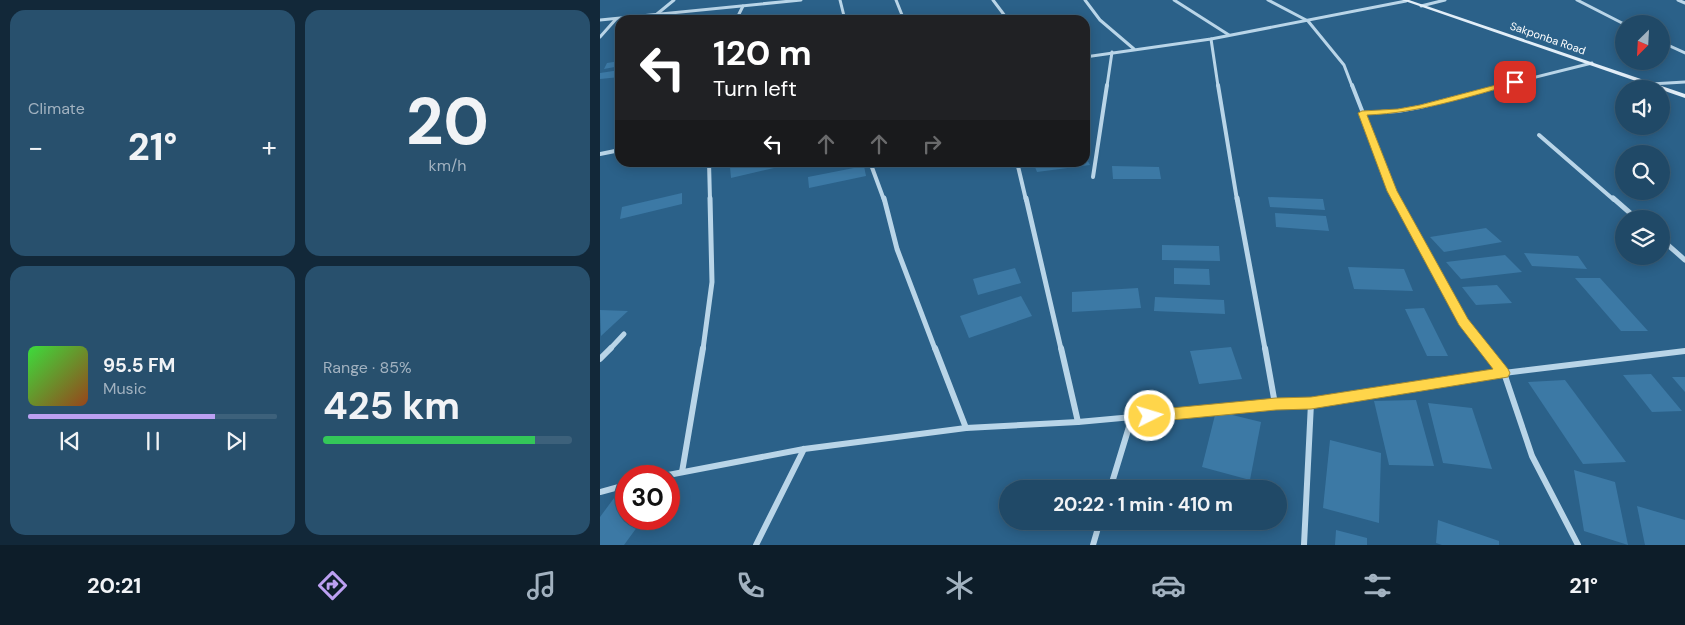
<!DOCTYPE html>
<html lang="en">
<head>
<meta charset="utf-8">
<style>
  :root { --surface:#204967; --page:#28506d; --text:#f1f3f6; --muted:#a2b2c0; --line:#3d617b; --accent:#bca0f2 }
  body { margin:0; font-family:"DM Sans",sans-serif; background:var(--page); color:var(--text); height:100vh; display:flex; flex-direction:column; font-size:19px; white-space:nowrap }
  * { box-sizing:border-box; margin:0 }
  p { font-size:16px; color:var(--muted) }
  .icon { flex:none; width:28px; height:28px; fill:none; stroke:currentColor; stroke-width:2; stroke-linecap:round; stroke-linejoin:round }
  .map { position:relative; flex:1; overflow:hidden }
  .drawer { display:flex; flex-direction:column; gap:10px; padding:10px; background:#122839; width:600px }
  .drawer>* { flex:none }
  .hud { position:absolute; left:15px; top:15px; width:475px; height:152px; border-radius:15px; box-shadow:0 2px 12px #0003,0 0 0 1px var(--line); background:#202124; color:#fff; overflow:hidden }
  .needle { width:32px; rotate:204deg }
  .buttons { position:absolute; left:1015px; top:15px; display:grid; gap:10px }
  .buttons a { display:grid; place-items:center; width:55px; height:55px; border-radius:50%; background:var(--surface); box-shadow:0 2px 12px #0003,0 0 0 1px var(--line); font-size:25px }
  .speed { position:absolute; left:15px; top:465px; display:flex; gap:10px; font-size:25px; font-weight:700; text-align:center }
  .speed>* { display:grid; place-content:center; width:65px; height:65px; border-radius:50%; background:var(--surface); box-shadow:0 2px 12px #0003,0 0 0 1px var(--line); line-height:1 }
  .speed .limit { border:8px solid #d22; background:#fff; color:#111 }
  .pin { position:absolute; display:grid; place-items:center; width:42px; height:42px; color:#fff; margin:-21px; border-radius:10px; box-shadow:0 2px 8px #0006 }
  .me { position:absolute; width:55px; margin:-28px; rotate:85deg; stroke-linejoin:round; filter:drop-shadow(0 0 4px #0008) }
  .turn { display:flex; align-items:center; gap:18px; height:105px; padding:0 15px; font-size:22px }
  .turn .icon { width:65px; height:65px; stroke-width:2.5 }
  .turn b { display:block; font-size:35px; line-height:42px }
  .lanes { display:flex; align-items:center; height:48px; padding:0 15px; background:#0003; justify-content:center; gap:25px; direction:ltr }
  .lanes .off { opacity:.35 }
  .big { font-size:38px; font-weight:700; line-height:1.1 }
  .drawer .widget { flex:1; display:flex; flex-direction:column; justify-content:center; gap:8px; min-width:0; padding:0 18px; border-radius:15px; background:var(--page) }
  .drawer .dial { align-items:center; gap:0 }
  .dial b { font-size:65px; line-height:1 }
  .song { display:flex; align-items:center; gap:15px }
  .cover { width:60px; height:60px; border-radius:8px; background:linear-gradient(135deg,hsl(120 70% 55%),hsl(20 70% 35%)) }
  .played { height:5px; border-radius:2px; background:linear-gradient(90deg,var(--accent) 75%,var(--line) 75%) }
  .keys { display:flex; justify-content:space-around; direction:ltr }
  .heat { display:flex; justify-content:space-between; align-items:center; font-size:28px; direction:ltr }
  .charge { height:8px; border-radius:4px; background:linear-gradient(90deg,#34c759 85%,var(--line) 0) }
  .drawer .tiles { flex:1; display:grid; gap:10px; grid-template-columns:repeat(2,1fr) }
  .trip { position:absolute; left:399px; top:480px; width:288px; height:50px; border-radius:25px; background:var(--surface); box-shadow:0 2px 12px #0003,0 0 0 1px var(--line); font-weight:700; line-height:50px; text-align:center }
  .tab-bar { display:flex; height:80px; justify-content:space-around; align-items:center; background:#0d1d29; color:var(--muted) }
  .tab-bar .icon { width:35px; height:35px }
  .tab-bar .active { color:var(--accent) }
  .tab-bar b { font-size:22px; color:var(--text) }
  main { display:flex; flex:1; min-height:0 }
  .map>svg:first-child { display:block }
</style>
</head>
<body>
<main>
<section class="drawer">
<div class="tiles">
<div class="widget"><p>Climate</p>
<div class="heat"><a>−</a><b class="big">21°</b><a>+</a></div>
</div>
<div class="widget dial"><b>20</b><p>km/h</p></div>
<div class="widget">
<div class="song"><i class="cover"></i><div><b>95.5 FM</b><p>Music</p></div></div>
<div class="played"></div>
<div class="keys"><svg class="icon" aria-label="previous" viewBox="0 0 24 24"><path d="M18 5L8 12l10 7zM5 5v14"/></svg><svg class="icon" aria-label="pause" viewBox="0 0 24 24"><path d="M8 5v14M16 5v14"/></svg><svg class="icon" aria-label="next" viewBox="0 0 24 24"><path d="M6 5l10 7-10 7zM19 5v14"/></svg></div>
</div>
<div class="widget"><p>Range · 85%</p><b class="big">425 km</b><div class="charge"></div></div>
</div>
</section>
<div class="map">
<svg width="1085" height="545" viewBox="0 0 1085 545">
  <rect width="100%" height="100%" fill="#2b6189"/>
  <!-- building -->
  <g fill="#3c79a5">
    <path d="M20,61V66L4,69L7,63Z"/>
    <path d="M20,70V77L0,79V73Z"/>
    <path d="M485,156L490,165L437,172L433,162H485Z"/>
    <path d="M152,162H173L174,168L131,178L130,167Z"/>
    <path d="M264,166L266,176L209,188L208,177Z"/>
    <path d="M512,166L559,167L561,179H513Z"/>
    <path d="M82,193V204L20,219L22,207Z"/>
    <path d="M668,197L723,199L725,210L670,207Z"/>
    <path d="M675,213L726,216L729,231L676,227Z"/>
    <path d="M886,228L902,242L844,252L830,237Z"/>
    <path d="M562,245L619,246L620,261L562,260Z"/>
    <path d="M924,253L978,256L987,269L932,266Z"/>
    <path d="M905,255L922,272L861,279L846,262Z"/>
    <path d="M748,267L804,269L813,291L754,289Z"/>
    <path d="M415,268L421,283L378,295L373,279Z"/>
    <path d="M574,268L609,269L610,285L574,284Z"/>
    <path d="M975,278H1000L1048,331H1021Z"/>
    <path d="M897,285L912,303L876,305L862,287Z"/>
    <path d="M538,288L541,308L472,312V292Z"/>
    <path d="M421,296L432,316L369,338L360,316Z"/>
    <path d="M555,297L624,300L625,314L554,311Z"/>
    <path d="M824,308L848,356H827L805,309Z"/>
    <path d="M0,310L28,311L1,336Z"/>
    <path d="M631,347L642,379L599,384L590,351Z"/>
    <path d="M1051,374L1082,411L1052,412L1023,375Z"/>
    <path d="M1072,377H1085V392Z"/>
    <path d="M965,380L1026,462L983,464L928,382Z"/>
    <path d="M816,400L834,466L789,465L774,401Z"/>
    <path d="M828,403L872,408L892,469L843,463Z"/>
    <path d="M616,411L661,422L650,480L602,467Z"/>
    <path d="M730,440L781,453L779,523L723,508Z"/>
    <path d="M974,470L1015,482L1028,545L984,531Z"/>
    <path d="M17,494L26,495V519H43L24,545H0V517Z"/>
    <path d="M1037,506L1085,520V545H1045Z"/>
    <path d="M838,520L899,541V545H842L836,543Z"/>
    <path d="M736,530L767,538V545H735Z"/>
  </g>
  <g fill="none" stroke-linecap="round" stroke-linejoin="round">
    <!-- street-far3 -->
    <g stroke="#b9d5e8" stroke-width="3">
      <path d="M240,0L245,20"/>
      <path d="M296,0L304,20"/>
      <path d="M393,0L408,20"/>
      <path d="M485,0L500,20L534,49"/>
      <path d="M574,0L629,35"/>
      <path d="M668,0L708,21L744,65L752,86"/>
      <path d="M977,0L1024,24"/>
      <path d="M1078,0L1085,3"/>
      <path d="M821,6L845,0"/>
      <path d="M57,14L74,0"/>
      <path d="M0,20L201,0"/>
      <path d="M136,20L143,6"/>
      <path d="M0,37L16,19"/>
      <path d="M611,39L618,86"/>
      <path d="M1061,42L1085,53"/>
      <path d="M485,57L611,39L806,1"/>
      <path d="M1051,84L1085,82"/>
      <path d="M507,86L512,52"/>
      <path d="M900,86L992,63"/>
    </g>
    <!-- street-far2 -->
    <g stroke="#b9d5e8" stroke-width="4">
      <path d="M618,85L637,200"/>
      <path d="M752,85L797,200"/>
      <path d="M762,113L798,111L820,107L905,85"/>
      <path d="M939,135L1014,200"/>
      <path d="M0,154L20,150"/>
      <path d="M109,162L110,200"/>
      <path d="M270,162L284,200"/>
      <path d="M417,162L426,200"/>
      <path d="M493,177L507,85"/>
    </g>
    <!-- street-far1 -->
    <g stroke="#b9d5e8" stroke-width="5">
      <path d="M284,198L297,249L335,349"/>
      <path d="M426,198L461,349"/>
      <path d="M637,198L665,349"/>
      <path d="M796,198L863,322L885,349"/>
      <path d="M1013,198L1037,219"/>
      <path d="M1061,239L1085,260"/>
      <path d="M10,349L24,334"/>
      <path d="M103,349L112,282L110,198"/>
    </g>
    <!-- street -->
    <g stroke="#b9d5e8" stroke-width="6">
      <path d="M335,348L366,428"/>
      <path d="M461,348L478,422"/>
      <path d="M665,348L675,404"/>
      <path d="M884,348L904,373L932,456L978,545"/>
      <path d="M0,359L11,348"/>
      <path d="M82,472L103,348"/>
      <path d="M63,476L204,449L366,428L478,422L675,404L711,403L904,373L1085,351"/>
      <path d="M510,489L532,417"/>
      <path d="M0,492L26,485"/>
      <path d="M156,545L204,449"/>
      <path d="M493,545L500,521"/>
      <path d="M704,545L711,403"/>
    </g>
    <!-- secondary -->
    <path fill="#e2eef8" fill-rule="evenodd" d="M802,0H809L1085,94V98Z"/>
  </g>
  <!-- route -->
  <path fill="#ffd54a" stroke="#a68a30" d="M915,80L919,82L918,83C868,97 819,113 767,115L797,191L868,319L908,369L910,373L908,377L711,409L676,410L550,422L545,420L543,416L545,411L550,410L676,398L711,397L893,369L859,325L787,191L758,113L762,111L798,109L820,105Z"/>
  <g text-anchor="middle" stroke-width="5" stroke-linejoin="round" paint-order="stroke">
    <!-- far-street labels -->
    <g font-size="11" fill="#fff" stroke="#2b6189">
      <text transform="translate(948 38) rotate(19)" y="4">Sakponba Road</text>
    </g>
  </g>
</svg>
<div class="buttons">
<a><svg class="needle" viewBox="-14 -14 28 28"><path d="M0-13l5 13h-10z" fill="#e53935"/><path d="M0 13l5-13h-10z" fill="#a2b2c0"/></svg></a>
<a><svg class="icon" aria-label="sound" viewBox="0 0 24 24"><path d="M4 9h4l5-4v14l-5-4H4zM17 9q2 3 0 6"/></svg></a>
<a><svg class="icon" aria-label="search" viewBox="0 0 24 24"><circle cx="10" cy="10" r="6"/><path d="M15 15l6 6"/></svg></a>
<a><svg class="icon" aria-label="layers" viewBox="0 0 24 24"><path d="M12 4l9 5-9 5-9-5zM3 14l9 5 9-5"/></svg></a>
</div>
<div class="speed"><div class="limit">30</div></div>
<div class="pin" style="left:915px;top:82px;background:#d93025"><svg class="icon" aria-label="arrive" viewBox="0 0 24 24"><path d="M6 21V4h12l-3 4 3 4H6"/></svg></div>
<svg class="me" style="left:550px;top:416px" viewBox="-20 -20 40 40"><circle r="17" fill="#ffd54a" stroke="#fff" stroke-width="3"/><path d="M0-11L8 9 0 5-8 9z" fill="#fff"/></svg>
<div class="trip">20:22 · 1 min · 410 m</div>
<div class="hud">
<div class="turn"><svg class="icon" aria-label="left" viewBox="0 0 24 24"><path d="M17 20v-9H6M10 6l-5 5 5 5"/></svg><div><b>120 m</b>Turn left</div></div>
<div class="lanes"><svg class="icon" aria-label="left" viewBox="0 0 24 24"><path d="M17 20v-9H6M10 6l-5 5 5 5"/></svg><svg class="icon off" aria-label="ahead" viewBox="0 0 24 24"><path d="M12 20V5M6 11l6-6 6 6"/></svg><svg class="icon off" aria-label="ahead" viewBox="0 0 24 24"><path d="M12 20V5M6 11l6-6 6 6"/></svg><svg class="icon off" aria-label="right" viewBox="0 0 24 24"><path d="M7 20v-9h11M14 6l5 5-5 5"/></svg></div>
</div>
</div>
</main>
<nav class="tab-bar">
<b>20:21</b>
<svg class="icon active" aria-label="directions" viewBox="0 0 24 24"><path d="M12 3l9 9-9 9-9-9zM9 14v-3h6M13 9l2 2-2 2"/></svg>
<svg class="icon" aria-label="music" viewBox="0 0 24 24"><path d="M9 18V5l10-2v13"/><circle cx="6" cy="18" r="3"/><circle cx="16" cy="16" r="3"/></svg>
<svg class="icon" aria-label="phone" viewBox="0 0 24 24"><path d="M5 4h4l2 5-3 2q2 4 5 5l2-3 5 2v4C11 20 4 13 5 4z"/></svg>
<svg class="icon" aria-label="climate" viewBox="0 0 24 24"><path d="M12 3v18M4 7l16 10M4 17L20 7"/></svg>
<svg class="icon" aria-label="car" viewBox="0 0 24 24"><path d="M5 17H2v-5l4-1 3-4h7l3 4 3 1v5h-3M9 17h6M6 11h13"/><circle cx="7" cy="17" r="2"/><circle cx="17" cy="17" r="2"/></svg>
<svg class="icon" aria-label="filters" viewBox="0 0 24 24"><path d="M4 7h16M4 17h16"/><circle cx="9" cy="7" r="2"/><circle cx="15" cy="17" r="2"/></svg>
<b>21°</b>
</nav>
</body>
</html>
